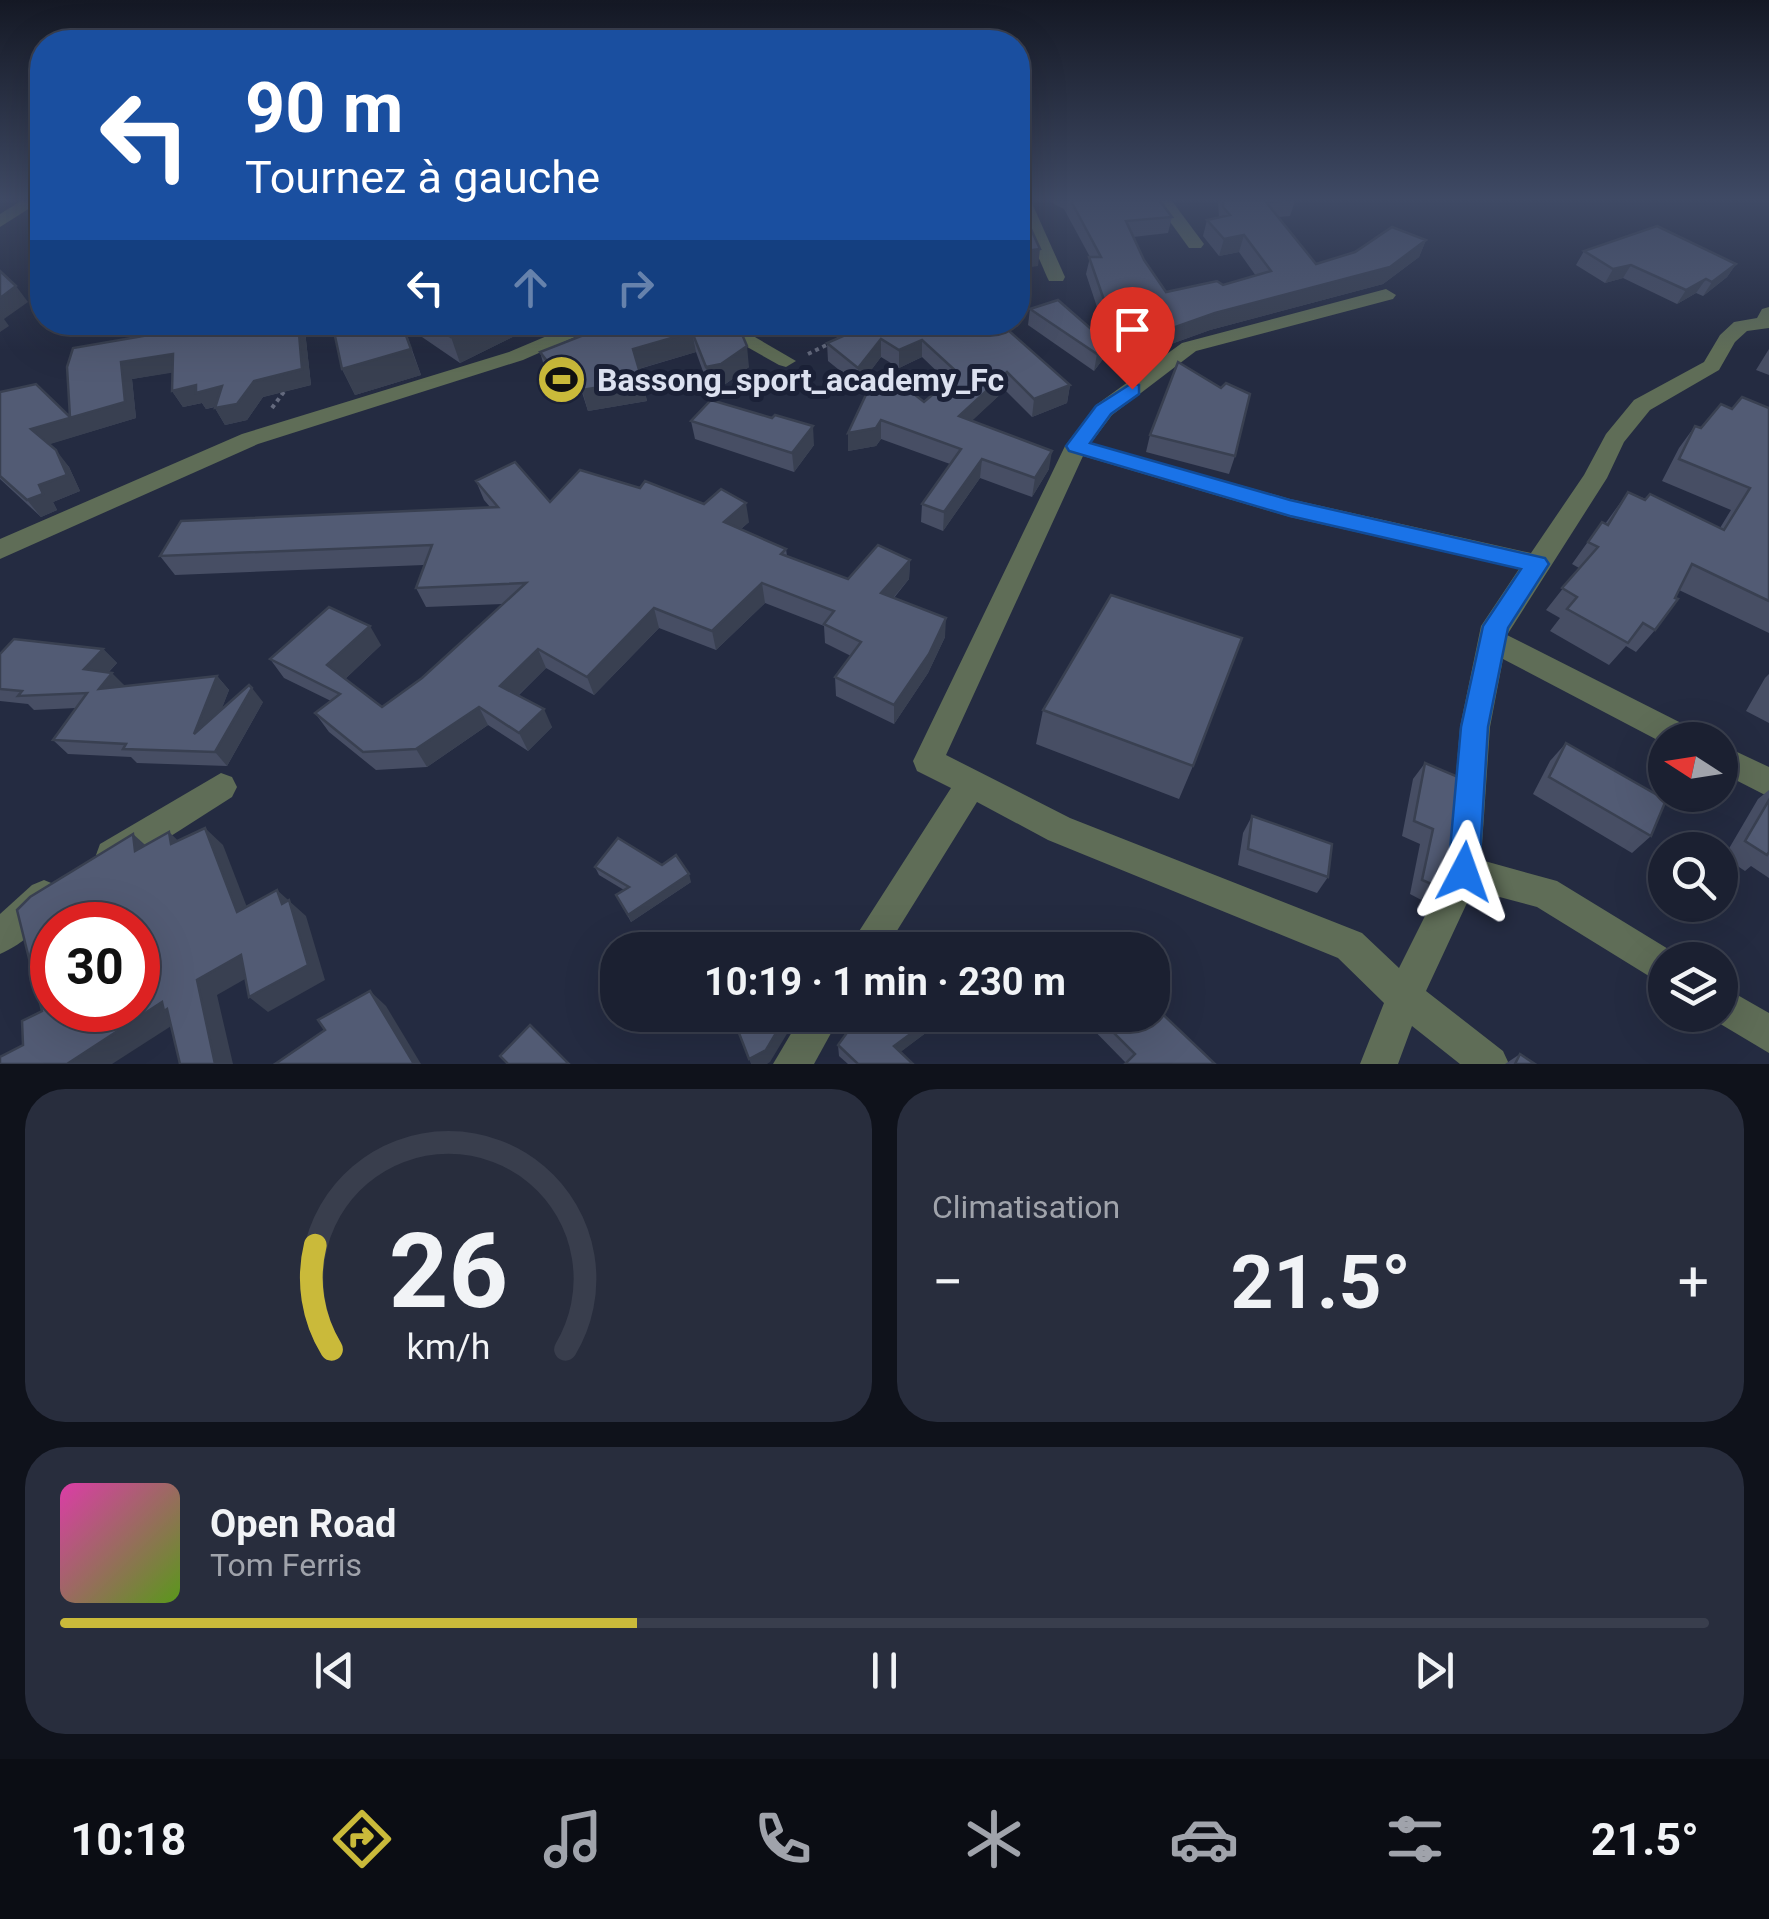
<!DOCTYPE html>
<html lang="fr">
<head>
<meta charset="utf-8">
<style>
  :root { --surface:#1b2031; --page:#282d3d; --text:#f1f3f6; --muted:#a0a3ab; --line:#393e4d; --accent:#caba3a }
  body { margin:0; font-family:Roboto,sans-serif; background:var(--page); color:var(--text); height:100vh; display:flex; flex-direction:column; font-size:38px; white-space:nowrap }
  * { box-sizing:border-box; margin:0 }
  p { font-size:32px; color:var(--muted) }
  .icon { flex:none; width:55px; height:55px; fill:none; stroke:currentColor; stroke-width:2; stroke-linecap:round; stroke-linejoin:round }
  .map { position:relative; height:1064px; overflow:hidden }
  .drawer { display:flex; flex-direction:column; gap:25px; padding:25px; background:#0f121b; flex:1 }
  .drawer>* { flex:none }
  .top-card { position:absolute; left:30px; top:30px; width:1000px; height:305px; border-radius:40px; box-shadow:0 10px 40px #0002,0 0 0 2px var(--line); background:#1a4fa0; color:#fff; overflow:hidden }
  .needle { width:65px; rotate:282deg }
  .tools { position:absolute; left:1648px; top:722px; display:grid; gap:20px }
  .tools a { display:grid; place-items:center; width:90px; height:90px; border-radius:50%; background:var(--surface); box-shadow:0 10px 40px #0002,0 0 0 2px var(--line); font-size:50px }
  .speed { position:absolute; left:30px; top:902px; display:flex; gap:20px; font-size:50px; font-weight:700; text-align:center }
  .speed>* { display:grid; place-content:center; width:130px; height:130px; border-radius:50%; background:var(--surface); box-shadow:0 10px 40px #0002,0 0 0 2px var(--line); line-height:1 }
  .speed .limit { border:15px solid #d22; background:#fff; color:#111 }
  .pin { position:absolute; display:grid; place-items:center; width:85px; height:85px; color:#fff; margin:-102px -42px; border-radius:50% 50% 50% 0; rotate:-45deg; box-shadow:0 0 10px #0007 }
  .pin .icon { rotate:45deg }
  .me { position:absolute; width:110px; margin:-55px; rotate:4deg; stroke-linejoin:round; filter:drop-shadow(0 0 8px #0008) }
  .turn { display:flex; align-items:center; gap:35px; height:210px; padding:0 50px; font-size:45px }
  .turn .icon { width:130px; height:130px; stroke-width:2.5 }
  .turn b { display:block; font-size:70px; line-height:85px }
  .lanes { display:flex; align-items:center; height:95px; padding:0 50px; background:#0003; justify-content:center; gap:50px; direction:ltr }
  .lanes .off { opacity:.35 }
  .big { font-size:75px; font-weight:700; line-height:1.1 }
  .drawer .widget { flex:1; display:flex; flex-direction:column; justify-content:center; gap:15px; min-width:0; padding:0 35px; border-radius:40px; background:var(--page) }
  .drawer .dial { align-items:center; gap:0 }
  .dial svg { height:260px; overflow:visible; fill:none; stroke:var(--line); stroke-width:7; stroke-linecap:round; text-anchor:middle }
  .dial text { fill:var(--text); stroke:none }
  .song { display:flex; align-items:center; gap:30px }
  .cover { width:120px; height:120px; border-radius:15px; background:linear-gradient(135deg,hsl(320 70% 55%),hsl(90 70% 35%)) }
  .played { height:10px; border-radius:5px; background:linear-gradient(90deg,var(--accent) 35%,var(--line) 35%) }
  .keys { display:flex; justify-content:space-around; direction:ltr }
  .heat { display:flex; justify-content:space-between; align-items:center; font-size:55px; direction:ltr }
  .drawer .tiles { flex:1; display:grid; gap:25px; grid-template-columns:1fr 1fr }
  .widget:last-child { grid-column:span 2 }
  .trip { position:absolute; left:600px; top:932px; width:570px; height:100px; border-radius:40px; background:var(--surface); box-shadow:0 10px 40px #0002,0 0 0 2px var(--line); font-weight:700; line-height:100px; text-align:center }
  .tab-bar { display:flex; height:160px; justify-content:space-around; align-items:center; background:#0b0d14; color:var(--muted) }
  .tab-bar .icon { width:70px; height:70px }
  .tab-bar .on { color:var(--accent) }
  .tab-bar b { font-size:45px; color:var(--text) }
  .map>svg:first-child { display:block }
</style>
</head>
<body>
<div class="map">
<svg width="1769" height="1064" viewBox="0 0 1769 1064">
  <rect width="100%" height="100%" fill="#242b41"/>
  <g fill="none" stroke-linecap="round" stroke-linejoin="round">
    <!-- path -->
    <g stroke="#646a7e" stroke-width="4" stroke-dasharray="4 4" stroke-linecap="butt">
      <path d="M808,354L851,333"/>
      <path d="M272,408L286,389"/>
    </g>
    <!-- street -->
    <g fill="#5f6d57" fill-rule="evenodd">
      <path d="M21,201H41L0,227V214Z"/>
      <path d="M1018,201H1031L1065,277L1063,281H1049L1047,277L1018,210Z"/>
      <path d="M1155,201H1172L1204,244L1201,248H1189Z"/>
      <path d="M1386,289L1396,295L1393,299L1196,351L1112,415L1091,443L1290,499L1531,553L1584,475L1606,434L1634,400L1704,362L1720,335L1734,322L1757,318L1762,309L1769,307V328L1747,331L1735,342L1719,370L1650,410L1624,442L1607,478L1507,635L1697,731L1701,740H1665V744L1503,659L1490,727L1481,860L1557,881L1678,955L1680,960H1665V986L1537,907L1473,890L1426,991L1503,1051L1509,1064H1460L1412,1026L1398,1064H1360L1384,1003L1338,958L1048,840L977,802L885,950H847L951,788L917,771L913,761L1065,446L1096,405L1182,343ZM1083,456L1290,517L1519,569L1481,626L1460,727L1448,870L1399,968L1362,933L1070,818L946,755Z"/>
      <path d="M580,322H609L523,360L258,444L0,559V539L242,434L509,352Z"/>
      <path d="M703,322H729L796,361L786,367L779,365Z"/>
      <path d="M1720,744L1769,767V797L1720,772Z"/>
      <path d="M221,773L232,777L237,787L232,797L124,866L112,871L100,866L96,855L100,844Z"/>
      <path d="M44,880L56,885L61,897C52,919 22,945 0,954V914L32,885Z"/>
      <path d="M1720,985L1769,1013V1053L1707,1016L1720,1015Z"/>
      <path d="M802,1015H841L814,1064H773Z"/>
    </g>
  </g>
  <!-- wall -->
  <g fill="#474e64">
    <path d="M1052,201H1160L1172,217L1168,233L1133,237L1144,260L1166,292L1223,285L1256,276L1239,252L1219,256L1203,236L1207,220L1219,218L1218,201H1295L1290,216L1278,217L1316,264L1426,240L1419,257L1383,284L1210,330L1146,353L1140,348L1115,361L1086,274L1090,257L1064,209L1054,204Z"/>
    <path d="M1584,251L1736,264L1727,277L1703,296L1696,293L1677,304L1623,278L1605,283L1576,265Z"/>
    <path d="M1058,300L1103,359L1094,371L1028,325L1030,309Z"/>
    <path d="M118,322H304L311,385L263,397L247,420L225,425L215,408V407L206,409L202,403L183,407L172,391L173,372L132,379L136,418L49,444L69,467L80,491L53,502L57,510L41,517L0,479V392L70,417L169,332Z"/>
    <path d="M332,322H543L460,363L403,324L421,375L355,395L342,369Z"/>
    <path d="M726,322L749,367L724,385L709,388L696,352L639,369L647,401L588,411L580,386L560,391L546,373L540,352Z"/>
    <path d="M861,322H999L1070,385L1067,403L1032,417L1005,390L972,420L1049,469L1032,497L980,478L943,531L921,522L922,504L950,464L881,439L876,446L848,451V433L924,402L948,382L922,357L899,368L881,357L859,386L828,361L827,343L865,327Z"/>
    <path d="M1769,349V375L1756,370Z"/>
    <path d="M1769,408V633L1679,590L1655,630L1636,652L1626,646L1609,665L1550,631L1560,618L1546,610L1579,568L1572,564L1602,522L1605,524L1628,492L1720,528L1731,510L1662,481L1679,448L1695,426L1701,428L1732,409Z"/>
    <path d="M691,421L814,445L794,472L695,439Z"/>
    <path d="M1150,435L1235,456L1229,474L1146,452Z"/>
    <path d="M476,481L550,502L749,522L741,529L786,549L787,556L848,579L910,560L909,579L894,598L945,637L928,673L894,724L836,696L835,677L851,656L825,643L824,626L765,603L716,650L659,628L594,695L546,668L518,696L552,727L528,751L488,725L427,767L376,770L329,732L315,713L331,701L284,678L270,659L381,645L345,679L382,707L422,678L503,604L426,607L416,588L424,565L175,575L160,556L490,507L484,500Z"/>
    <path d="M103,649L117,663L108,673L125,686L217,676L229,690L221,710L263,702L227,766L137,763L131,757L68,754L53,740L76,708L34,710L28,704L0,701V654Z"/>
    <path d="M1769,674V723L1746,711L1765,678Z"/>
    <path d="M1043,710L1193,766L1179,799L1036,744Z"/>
    <path d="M1566,743L1651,836L1632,853L1533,794L1550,761Z"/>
    <path d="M1425,763L1459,840L1454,845L1441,888L1427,903L1410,894L1420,844L1402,836L1413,779Z"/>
    <path d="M1769,790V878L1751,866L1745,871L1724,857L1758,799Z"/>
    <path d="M1252,816L1328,877L1317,893L1238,865L1243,833Z"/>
    <path d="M595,867L691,882L631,922L616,895L624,890L599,875Z"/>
    <path d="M1079,1015H1152L1215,1064L1126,1063Z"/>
    <path d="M931,1029L900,1052L913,1064H848L839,1056L838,1045Z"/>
    <path d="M1520,1054L1535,1064H1505Z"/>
  </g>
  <!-- shaded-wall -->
  <g fill="#394051">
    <path d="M1244,235L1239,252L1219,256L1224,239Z"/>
    <path d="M1426,240L1419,257L1383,284L1210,330L1146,353L1150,336Z"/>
    <path d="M1040,249L1038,266L1018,269V252Z"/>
    <path d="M1736,264L1727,277L1703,296L1712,282Z"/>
    <path d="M1631,265L1623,278L1605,283L1613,269Z"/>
    <path d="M1706,279L1696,293L1677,304L1686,290Z"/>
    <path d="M16,286L28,302L4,319L9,326L0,332V298Z"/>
    <path d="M298,322H304L311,385L263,397L247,420L225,425L215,408Z"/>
    <path d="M401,322L421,375L355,395L342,369Z"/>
    <path d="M482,322H543L460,363L451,337Z"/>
    <path d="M1144,331L1140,348L1115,361L1119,343Z"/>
    <path d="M692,332L696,352L638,369L633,349Z"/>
    <path d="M881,339V357L859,386L858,368Z"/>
    <path d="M922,340V357L899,368V350Z"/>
    <path d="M1106,342L1103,359L1094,371L1097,354Z"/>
    <path d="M747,346L749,367L724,385L709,388L706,367Z"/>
    <path d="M173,354L183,371L132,379L136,418L44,446L31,429L125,402L121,362Z"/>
    <path d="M574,366L580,386L560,391L554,370Z"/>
    <path d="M1007,372L1005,390L958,434L959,416Z"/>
    <path d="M642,380L647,401L588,411L582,390Z"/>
    <path d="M196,385L222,386L232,402L206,409L202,403L183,407L172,391Z"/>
    <path d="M1070,385L1067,403L1032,417L1034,399Z"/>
    <path d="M881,420V439L876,446L848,451V433Z"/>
    <path d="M813,426L814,445L794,472L792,453Z"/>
    <path d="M56,450L69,467L80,491L53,502L57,510L41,517L27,500L39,485Z"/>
    <path d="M1052,451L1049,469L1032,497L1035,478Z"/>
    <path d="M982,459L980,478L943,531L944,512Z"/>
    <path d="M746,503L749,522L727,541L724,522Z"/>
    <path d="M910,560L909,579L881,612V593Z"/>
    <path d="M762,583L765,603L716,650L712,631Z"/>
    <path d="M654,608L659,628L594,695L587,677Z"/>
    <path d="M946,618L945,637L928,673L894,724V705Z"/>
    <path d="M370,626L381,645L340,684L327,665Z"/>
    <path d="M103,649L117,663L98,683L84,669Z"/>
    <path d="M538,649L546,668L508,705L500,686Z"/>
    <path d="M112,673L126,687L99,689Z"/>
    <path d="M217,676L229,690L207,747L194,734Z"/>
    <path d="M252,688L263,702L227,766L215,752Z"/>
    <path d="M479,707L488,725L427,767L416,749Z"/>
    <path d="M544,709L552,727L528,751L519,733Z"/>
    <path d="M205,828L223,845L255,928L237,912Z"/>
    <path d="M169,832L188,850L171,844Z"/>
    <path d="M133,834L153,852L135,851Z"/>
    <path d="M689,874L691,882L631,922L628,915Z"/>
    <path d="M277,890L306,916L325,980L268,1012L249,997L282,904Z"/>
    <path d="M241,955L259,971L217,995L233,1064H215L197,980Z"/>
    <path d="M370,991L386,1006L421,1064H414Z"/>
    <path d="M162,1002L179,1021L112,1064H67Z"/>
    <path d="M785,1018L788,1032L770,1062L767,1064H751L749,1059Z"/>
    <path d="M932,1018L931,1029L894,1057V1046Z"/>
  </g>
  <!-- building -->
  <g fill="#525b74" stroke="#394051" stroke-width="2.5" fill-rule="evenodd">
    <path d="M1071,201H1160L1172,217L1126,221L1144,260L1166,292L1217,281L1223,285L1271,271L1244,235L1224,239L1207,220L1230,215L1223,207V201H1283L1266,202L1316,264L1355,252L1392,227L1426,240L1390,267L1215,313L1150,336L1144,331L1119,343L1089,257H1101Z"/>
    <path d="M1657,226L1736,264L1712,282L1706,279L1686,290L1631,265L1613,269L1584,251Z"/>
    <path d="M1030,227L1040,249L1018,252V228Z"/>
    <path d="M42,238V253L34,240Z"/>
    <path d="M0,271L16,286L0,298Z"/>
    <path d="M1058,300L1106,342L1097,354L1030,309Z"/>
    <path d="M202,322H298L302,369L254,381L237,404L215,408L222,386L196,393V385L172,391L173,354L121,362L125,402L31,429L56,450L67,475L39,485L43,494L27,500L0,476V392L36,384L70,417L67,367L73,348L213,324Z"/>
    <path d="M332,322H401L411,349L342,369Z"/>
    <path d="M428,322H482L451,337Z"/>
    <path d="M617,322H726L741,332L747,346L721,364L706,367L692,332L633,349L642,380L582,390L574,366L554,370L540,352Z"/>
    <path d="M875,322H999L1070,385L1034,399L1007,372L959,416L1052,451L1035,478L982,459L944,512L922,504L961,449L881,420L876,428L848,433L871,384L891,376L924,402L958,373L922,340L899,350L881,339L858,368L827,343Z"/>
    <path d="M1178,362L1221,388L1226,383L1250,394L1235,456L1150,435Z"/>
    <path d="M1742,397L1769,408V601L1692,564L1675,598L1678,599L1655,630L1643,623L1628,643L1567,609L1577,597L1562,588L1598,547L1588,542L1602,522L1608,525L1628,492L1645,500L1650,494L1724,530L1750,488L1679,459L1695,426L1701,428L1721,404L1732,409Z"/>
    <path d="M711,400L772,418L775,415L813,426L792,453L691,421Z"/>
    <path d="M515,462L550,502L580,470L640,488L645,481L704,504L721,489L746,503L724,522L786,549L781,554L848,579L878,545L910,560L881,593L946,618L929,654L894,705L835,677L861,642L824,624L834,611L762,583L712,631L654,608L587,677L538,649L500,686L544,709L519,733L479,707L416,749L363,752L315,713L340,694L270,659L329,607L370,626L327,665L382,707L422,678L526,583L416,588L432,545L160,556L181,521L498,507L476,481Z"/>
    <path d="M1111,595L1242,638L1193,766L1043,710Z"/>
    <path d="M14,639L103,649L84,669L112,673L99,689L217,676L194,734L249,685L252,688L215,752L123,749L126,744L53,740L87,693L18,696L22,691L0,689V654Z"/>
    <path d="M1566,743L1666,800L1651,836L1549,777Z"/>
    <path d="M1425,763L1463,779L1459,840L1455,839L1450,870L1441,888L1422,880L1433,829L1414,821Z"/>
    <path d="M1769,800V852L1767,855L1745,841Z"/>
    <path d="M1252,816L1332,844L1328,877L1248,849Z"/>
    <path d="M205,828L237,912L277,890L282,904L289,900L308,965L249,997L241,955L197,980L215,1064H180L167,1009L164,1011L162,1002L67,1064H0V1057L23,1045L22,1021L42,1011L17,910L30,897L133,834L135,851L169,832L171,844ZM52,925H138V1010H52Z"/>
    <path d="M618,838L662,865L676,855L689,874L628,915L616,895L629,887L595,867Z"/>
    <path d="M370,991L414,1064H275L325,1030L318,1020Z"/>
    <path d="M1152,1004L1215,1064H1125L1135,1054L1096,1015H1152Z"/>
    <path d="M732,1015H783L785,1018L766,1050L749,1059Z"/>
    <path d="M860,1015H929L932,1018L894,1046L913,1064H858L838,1045Z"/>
    <path d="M530,1025L569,1064H508L500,1056Z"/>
    <path d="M1520,1054L1535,1064H1515Z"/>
  </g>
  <!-- sky -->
  <linearGradient id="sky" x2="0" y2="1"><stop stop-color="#141824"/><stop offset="0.57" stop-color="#3f4a65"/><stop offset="1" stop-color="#3f4a65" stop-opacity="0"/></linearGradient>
  <rect width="1769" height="350" fill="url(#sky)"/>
  <!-- route -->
  <path fill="#1a73e8" stroke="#114b97" stroke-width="2.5" d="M1132,383L1139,385V394L1111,414L1090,443L1290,500L1545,558L1549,564L1508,628L1488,727L1479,872L1474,882L1464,886L1453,882L1448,872L1461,727L1483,626L1521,569L1290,516L1069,451L1066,446L1096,406Z"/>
  <!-- icons -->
  <defs>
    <symbol id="stadium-disc" viewBox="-11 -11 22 22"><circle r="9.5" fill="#caba3a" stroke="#1b2137"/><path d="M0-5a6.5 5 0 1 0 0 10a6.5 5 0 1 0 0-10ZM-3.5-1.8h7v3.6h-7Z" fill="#111"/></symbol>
  </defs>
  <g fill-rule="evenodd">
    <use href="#stadium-disc" x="534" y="352" width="55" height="55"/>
  </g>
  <g text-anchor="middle" stroke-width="10" stroke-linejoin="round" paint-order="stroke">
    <!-- poi labels -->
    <g font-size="32" font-weight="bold" fill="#dce1f0" stroke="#1b2137" text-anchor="start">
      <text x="597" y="391">Bassong_sport_academy_Fc</text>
    </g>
  </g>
</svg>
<div class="tools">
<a><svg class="needle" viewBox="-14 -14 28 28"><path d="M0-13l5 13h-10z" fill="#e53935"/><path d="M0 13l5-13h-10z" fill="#a0a3ab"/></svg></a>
<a><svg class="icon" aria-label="search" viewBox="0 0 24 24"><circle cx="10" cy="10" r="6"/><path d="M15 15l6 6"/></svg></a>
<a><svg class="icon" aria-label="layers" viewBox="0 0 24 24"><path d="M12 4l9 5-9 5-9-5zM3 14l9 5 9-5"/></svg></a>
</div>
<div class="speed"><div class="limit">30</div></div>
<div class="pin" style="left:1132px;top:389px;background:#d93025"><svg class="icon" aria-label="arrive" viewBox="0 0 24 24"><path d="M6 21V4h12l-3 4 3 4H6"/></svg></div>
<svg class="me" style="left:1464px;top:872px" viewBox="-20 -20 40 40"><path d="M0-17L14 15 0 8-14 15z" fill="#1a73e8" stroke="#fff" stroke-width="4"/></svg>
<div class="trip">10:19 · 1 min · 230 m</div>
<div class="top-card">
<div class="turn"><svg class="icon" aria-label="left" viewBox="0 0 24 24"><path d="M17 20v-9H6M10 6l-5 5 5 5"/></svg><div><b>90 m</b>Tournez à gauche</div></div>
<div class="lanes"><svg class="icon" aria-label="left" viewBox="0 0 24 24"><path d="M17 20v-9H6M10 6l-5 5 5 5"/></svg><svg class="icon off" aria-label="ahead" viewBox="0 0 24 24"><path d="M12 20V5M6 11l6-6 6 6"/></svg><svg class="icon off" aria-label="right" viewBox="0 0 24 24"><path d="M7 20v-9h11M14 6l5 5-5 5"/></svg></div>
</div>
</div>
<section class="drawer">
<div class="tiles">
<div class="widget dial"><svg viewBox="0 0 100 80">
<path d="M14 69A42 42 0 1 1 86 69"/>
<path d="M14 69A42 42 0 0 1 9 37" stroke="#caba3a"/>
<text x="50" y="56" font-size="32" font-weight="700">26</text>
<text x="50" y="72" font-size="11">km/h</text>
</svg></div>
<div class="widget"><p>Climatisation</p>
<div class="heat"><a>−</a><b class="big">21.5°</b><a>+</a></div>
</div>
<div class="widget">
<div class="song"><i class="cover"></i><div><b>Open Road</b><p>Tom Ferris</p></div></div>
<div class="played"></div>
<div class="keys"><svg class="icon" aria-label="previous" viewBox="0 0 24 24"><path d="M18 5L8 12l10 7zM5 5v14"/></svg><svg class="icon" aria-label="pause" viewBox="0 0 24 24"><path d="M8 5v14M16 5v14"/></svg><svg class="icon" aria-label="next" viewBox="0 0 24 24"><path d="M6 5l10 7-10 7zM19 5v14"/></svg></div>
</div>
</div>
</section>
<nav class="tab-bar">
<b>10:18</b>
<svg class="icon on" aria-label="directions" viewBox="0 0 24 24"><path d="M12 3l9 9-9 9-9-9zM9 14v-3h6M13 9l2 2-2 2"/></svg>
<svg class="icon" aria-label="music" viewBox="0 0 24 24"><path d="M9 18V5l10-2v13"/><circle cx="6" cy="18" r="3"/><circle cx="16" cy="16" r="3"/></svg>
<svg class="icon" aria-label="phone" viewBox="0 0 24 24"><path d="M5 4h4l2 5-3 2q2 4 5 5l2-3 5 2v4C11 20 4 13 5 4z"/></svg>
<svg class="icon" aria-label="climate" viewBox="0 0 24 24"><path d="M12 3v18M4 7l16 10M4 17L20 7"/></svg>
<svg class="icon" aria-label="car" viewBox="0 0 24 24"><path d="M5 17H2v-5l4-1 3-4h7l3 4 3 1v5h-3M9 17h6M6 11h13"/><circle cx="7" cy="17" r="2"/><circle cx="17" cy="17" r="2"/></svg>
<svg class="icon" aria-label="filters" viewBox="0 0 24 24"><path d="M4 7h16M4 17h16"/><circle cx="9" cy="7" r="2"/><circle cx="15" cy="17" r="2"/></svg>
<b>21.5°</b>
</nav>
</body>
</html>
